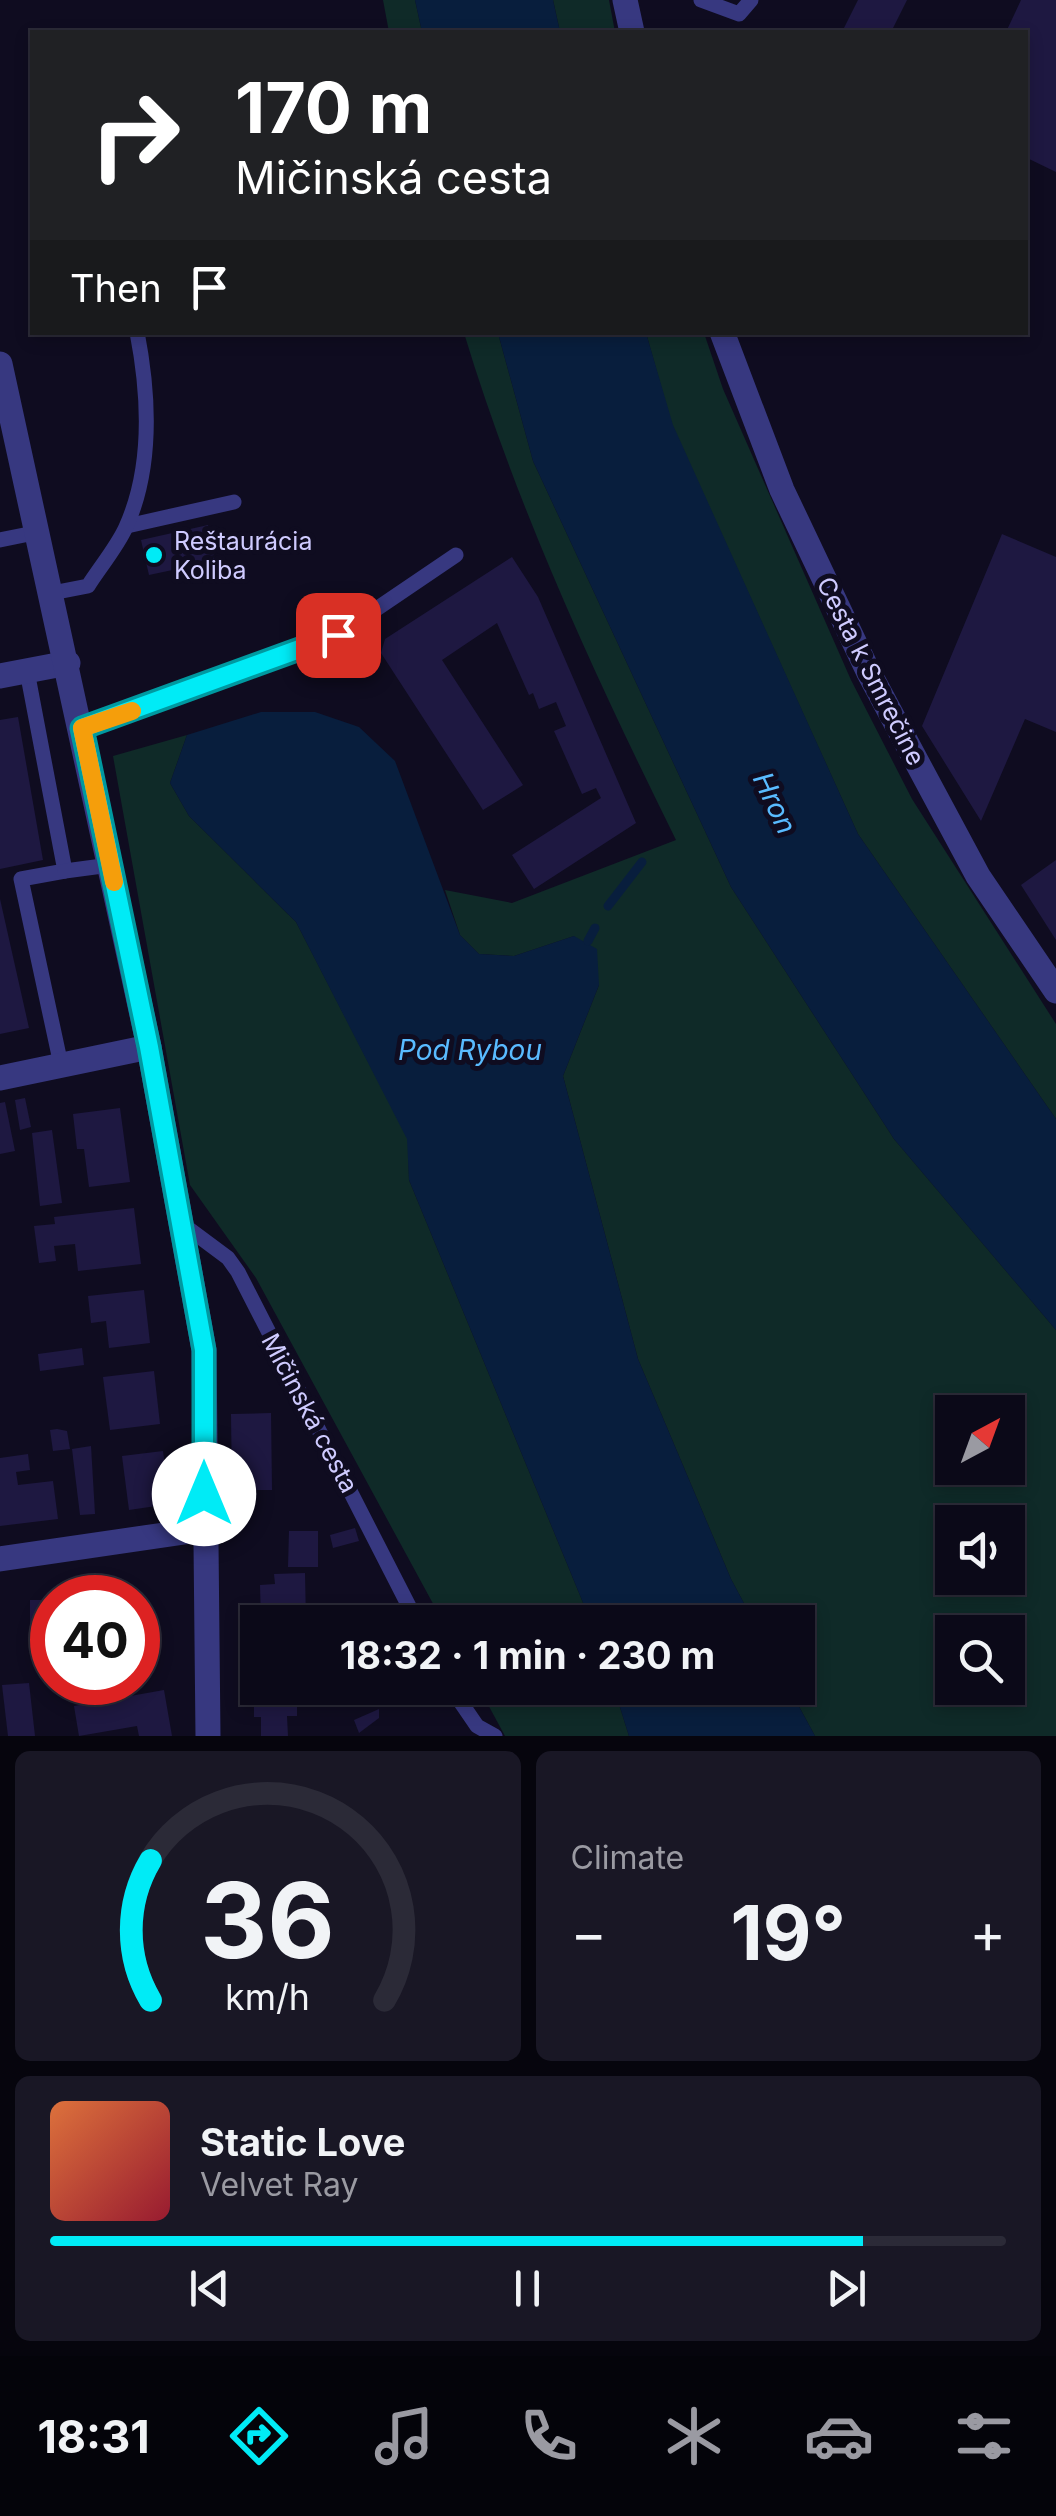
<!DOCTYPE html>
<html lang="en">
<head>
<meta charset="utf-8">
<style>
  :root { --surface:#0b0918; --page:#191725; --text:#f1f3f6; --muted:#9a9aa2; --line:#2b2a37; --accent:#00ebf6 }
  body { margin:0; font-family:Inter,sans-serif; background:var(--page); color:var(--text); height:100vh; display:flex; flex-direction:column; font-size:38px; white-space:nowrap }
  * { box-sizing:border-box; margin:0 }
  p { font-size:32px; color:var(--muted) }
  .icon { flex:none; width:55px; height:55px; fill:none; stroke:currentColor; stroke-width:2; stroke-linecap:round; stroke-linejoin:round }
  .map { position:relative; height:1736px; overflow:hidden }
  .drawer { display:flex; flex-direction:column; gap:15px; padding:15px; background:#06050d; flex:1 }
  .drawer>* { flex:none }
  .banner { position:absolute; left:30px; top:30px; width:998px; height:305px; border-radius:0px; box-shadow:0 5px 15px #0003,0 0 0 2px var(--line); background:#202124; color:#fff; overflow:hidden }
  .needle { width:65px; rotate:41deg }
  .controls { position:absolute; left:935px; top:1395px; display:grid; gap:20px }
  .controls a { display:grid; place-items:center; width:90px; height:90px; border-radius:0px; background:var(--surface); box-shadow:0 5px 15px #0003,0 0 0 2px var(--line); font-size:50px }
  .speed { position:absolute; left:30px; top:1575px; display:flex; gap:20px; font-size:50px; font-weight:700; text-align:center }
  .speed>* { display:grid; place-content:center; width:130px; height:130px; border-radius:50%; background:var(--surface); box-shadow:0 5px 15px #0003,0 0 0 2px var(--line); line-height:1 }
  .speed .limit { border:15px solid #d22; background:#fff; color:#111 }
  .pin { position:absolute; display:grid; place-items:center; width:85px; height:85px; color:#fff; margin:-42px; border-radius:20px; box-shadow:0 5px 15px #0006 }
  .me { position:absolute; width:110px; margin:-55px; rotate:0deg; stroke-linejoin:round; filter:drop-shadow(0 0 8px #0008) }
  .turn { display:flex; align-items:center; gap:35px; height:210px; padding:0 40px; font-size:45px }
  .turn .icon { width:130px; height:130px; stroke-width:2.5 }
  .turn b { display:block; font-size:70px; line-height:85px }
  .then { display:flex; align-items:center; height:95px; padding:0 40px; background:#0003; gap:20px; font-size:38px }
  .big { font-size:75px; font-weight:700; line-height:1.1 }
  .drawer .tile { flex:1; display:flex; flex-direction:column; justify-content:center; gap:15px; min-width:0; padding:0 35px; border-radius:15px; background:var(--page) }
  .drawer .dial { align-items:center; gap:0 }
  .dial svg { height:260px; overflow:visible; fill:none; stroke:var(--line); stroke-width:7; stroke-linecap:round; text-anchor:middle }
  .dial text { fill:var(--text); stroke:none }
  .song { display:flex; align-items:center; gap:30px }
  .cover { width:120px; height:120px; border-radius:15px; background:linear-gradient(135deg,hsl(20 70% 55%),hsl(350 70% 35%)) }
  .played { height:10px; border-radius:5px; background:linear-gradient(90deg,var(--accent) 85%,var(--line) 85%) }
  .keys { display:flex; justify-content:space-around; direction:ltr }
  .heat { display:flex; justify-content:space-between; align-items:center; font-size:55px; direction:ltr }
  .drawer .tiles { flex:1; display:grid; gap:15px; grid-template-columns:1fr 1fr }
  .tile:last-child { grid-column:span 2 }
  .trip { position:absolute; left:240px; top:1605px; width:575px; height:100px; border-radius:0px; background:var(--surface); box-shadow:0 5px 15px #0003,0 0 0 2px var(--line); font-weight:700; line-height:100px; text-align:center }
  .menu { display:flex; height:160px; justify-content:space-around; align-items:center; background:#04040a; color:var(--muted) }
  .menu .icon { width:70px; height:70px }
  .menu .current { color:var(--accent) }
  .menu b { font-size:45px; color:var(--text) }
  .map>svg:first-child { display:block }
</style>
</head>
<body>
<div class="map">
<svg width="1056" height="1736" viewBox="0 0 1056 1736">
  <rect width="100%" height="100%" fill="#0f0c20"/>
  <!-- green -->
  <g fill="#0f2a28" fill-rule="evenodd">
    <path d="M383,0H415L422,32H389Z"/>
    <path d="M553,0H609L615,32H560Z"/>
    <path d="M464,333H498L533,461L731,887L894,1139L1056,1330V1736H815L789,1688H798V1622H754L731,1579L638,1359L563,1076L599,985L574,936L514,956L479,954L460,935L445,890L512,903L676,840C595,676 517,508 464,333ZM952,1412H1008V1468H952ZM952,1522H1008V1578H952ZM952,1632H1008V1688H952Z"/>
    <path d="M646,333H704L723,389L851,680L912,799L1056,1024V1119L858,834L672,425Z"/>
    <path d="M187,735L170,783L189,816L296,922L408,1139L409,1180L591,1622H443L256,1278L190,1185L113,756Z"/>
    <path d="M479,1688H614L629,1736H505Z"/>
  </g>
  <!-- water -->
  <g fill="#081e3d">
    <path d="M415,0H553L560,32H422Z"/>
    <path d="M498,333H646L673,425L858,834L1056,1119V1330L894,1139L731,887L533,461Z"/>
    <path d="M261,712H315L359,727L395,761L460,935L479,954L514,956L574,936L597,949L599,985L563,1076L638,1359L731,1579L754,1622H591L409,1180L407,1139L296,922L189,816L170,783L187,735Z"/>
    <path d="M614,1688H789L815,1736H629Z"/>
  </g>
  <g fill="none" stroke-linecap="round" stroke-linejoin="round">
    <!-- stream -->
    <g stroke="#081e3d" stroke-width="9">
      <path d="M608,906L642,862"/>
      <path d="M588,941L595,928"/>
      <path d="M532,1622L548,1610"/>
    </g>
  </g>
  <!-- building -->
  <g fill="#1e1841">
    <path d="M858,0H907L891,32H842Z"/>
    <path d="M1021,0H1056V172L1025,157V32H1006Z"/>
    <path d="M208,525L215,561L149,575L141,540Z"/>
    <path d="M1002,534L1056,557V732L1025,719L981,821L922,726Z"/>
    <path d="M512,557L538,597L636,823L534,889L512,855L601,798L596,788L582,794L554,731L566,726L556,702L539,709L533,693L529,695L497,623L442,660L523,785L483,810L381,653L385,639Z"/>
    <path d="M18,717L43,860L0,869V720Z"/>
    <path d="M1056,860V940L1021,885Z"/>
    <path d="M0,899L29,1028L0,1034Z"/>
    <path d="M25,1098L31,1127L20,1130L15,1100Z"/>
    <path d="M5,1102L15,1151L0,1154V1103Z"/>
    <path d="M120,1108L130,1182L89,1187L84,1149H77L73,1114Z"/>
    <path d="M52,1130L62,1203L40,1206L32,1133Z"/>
    <path d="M134,1208L141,1264L78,1271L75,1244L54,1246L56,1261L39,1263L34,1226L55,1224L54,1217Z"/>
    <path d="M144,1290L150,1343L109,1348L106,1321L91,1323L88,1296Z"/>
    <path d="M82,1348L84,1365L40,1371L38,1354Z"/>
    <path d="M154,1371L160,1424L110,1430L103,1377Z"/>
    <path d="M271,1413L272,1490H232L231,1414Z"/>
    <path d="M57,1429L67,1431L70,1449L53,1451L50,1430Z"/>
    <path d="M91,1446L95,1514L80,1515L72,1449Z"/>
    <path d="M163,1451L170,1504L129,1510L122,1456Z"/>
    <path d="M28,1454L30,1470L16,1472L18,1485L53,1481L58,1519L0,1526V1458Z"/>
    <path d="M355,1528L359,1541L333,1548L330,1535Z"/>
    <path d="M289,1531H318V1567H288Z"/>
    <path d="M305,1573L306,1622H261L260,1585L275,1584L274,1574Z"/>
    <rect x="30" y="1600" width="22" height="45"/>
    <rect x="138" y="1632" width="15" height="32"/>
    <path d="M29,1683L35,1736H8L2,1685Z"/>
    <path d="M263,1688H316V1703H297V1716H287L288,1736H261V1717H254V1704H263Z"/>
    <path d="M521,1688H547L550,1694L528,1703Z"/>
    <path d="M164,1690L172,1736H139L137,1726L79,1736L74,1706Z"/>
    <path d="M379,1709V1718L359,1733L354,1720Z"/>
  </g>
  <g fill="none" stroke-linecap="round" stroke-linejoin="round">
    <!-- service -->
    <g stroke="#373880" stroke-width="15">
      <path d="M701,0L739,14L751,0"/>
      <path d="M127,526L234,502"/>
      <path d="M0,540L39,532"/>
      <path d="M52,593L88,586C100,567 117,547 126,527C153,467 149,394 137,332"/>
      <path d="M27,671L65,871L21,879L61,1065"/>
      <path d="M82,729L338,635L456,555"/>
      <path d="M65,871L110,865"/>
      <path d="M181,1223L228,1258L238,1272L417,1622"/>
      <path d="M451,1688L477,1726L495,1736"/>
    </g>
    <!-- minor -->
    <g stroke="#373880" stroke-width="25">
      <path d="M625,0L632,32"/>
      <path d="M722,332L782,490L868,671L978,876L1056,991"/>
      <path d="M0,676L68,663"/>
      <path d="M0,1078L149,1047"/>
      <path d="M0,1559L205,1529"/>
    </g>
    <!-- tertiary -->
    <path stroke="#373880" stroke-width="25" d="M0,364L149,1047L204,1350L208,1736"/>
  </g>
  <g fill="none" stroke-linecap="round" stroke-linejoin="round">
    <defs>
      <path id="route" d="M204,1494V1350L149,1047L82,728L338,635"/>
    </defs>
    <!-- route casing -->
    <use href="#route" stroke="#0099a0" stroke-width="25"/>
    <!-- route -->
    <use href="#route" stroke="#00ebf6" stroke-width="18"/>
    <!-- slow -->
    <path stroke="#f59e0b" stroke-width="18" d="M114,882L82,728L132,711"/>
  </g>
  <!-- markers -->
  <circle fill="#00ebf6" stroke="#0f0c20" stroke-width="4" cx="154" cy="555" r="10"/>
  <g text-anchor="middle" stroke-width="10" stroke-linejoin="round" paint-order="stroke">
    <!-- poi labels -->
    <g font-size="25" fill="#cfcbff" stroke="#0f0c20" text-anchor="start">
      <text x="174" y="550">Reštaurácia<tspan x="174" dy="29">Koliba</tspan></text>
    </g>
    <!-- street labels -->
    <g font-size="25" fill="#cfcbff" stroke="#0f0c20">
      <text transform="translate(871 671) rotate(63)" y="9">Cesta k Smrečine</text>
      <text transform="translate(310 1413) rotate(62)" y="9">Mičinská cesta</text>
    </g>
    <!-- water labels -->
    <g font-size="28" font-style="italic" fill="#59bbff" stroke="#0f0c20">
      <text transform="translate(775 803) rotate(65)" y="10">Hron</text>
      <text x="470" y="1060">Pod Rybou</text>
    </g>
  </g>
</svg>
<div class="controls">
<a><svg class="needle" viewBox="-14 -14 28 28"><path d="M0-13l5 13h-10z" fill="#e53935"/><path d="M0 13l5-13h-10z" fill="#9a9aa2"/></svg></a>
<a><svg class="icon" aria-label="sound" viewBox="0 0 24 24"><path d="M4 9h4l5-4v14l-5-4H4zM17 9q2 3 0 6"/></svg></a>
<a><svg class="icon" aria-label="search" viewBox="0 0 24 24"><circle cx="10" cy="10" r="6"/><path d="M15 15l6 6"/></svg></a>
</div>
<div class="speed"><div class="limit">40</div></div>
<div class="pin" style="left:338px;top:635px;background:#d93025"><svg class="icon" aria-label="arrive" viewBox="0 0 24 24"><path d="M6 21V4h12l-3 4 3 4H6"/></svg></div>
<svg class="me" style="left:204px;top:1494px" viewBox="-20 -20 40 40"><circle r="19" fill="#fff"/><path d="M0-13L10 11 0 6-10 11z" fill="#00ebf6"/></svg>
<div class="trip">18:32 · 1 min · 230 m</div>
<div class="banner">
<div class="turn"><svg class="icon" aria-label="right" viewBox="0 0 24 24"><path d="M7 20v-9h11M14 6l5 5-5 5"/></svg><div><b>170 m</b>Mičinská cesta</div></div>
<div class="then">Then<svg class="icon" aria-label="arrive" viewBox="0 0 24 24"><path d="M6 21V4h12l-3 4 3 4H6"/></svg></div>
</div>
</div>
<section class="drawer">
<div class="tiles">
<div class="tile dial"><svg viewBox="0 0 100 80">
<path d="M14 69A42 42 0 1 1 86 69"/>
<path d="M14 69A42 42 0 0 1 14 26" stroke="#00ebf6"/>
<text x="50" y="56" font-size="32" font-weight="700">36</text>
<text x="50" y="72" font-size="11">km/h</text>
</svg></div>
<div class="tile"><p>Climate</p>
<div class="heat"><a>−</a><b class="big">19°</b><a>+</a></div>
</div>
<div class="tile">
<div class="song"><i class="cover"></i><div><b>Static Love</b><p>Velvet Ray</p></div></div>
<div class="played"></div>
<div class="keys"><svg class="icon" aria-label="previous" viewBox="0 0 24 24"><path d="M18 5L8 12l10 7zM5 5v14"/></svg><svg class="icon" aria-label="pause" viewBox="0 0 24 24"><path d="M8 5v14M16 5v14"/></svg><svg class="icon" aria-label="next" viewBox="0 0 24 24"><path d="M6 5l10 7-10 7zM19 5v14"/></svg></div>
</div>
</div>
</section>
<nav class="menu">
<b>18:31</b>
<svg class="icon current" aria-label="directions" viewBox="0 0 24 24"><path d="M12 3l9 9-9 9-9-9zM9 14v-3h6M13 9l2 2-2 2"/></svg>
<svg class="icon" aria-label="music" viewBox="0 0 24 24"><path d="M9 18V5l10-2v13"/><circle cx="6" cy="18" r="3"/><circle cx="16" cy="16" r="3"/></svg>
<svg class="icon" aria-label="phone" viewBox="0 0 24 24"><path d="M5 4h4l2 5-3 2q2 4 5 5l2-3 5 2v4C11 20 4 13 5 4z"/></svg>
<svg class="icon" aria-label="climate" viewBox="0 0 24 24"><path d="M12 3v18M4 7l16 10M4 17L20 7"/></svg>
<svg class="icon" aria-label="car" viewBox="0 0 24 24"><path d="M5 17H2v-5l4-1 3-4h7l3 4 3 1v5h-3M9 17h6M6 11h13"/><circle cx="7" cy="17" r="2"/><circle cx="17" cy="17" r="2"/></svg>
<svg class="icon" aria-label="filters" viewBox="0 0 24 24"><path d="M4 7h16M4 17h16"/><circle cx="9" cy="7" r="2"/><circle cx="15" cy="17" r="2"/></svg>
</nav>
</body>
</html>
